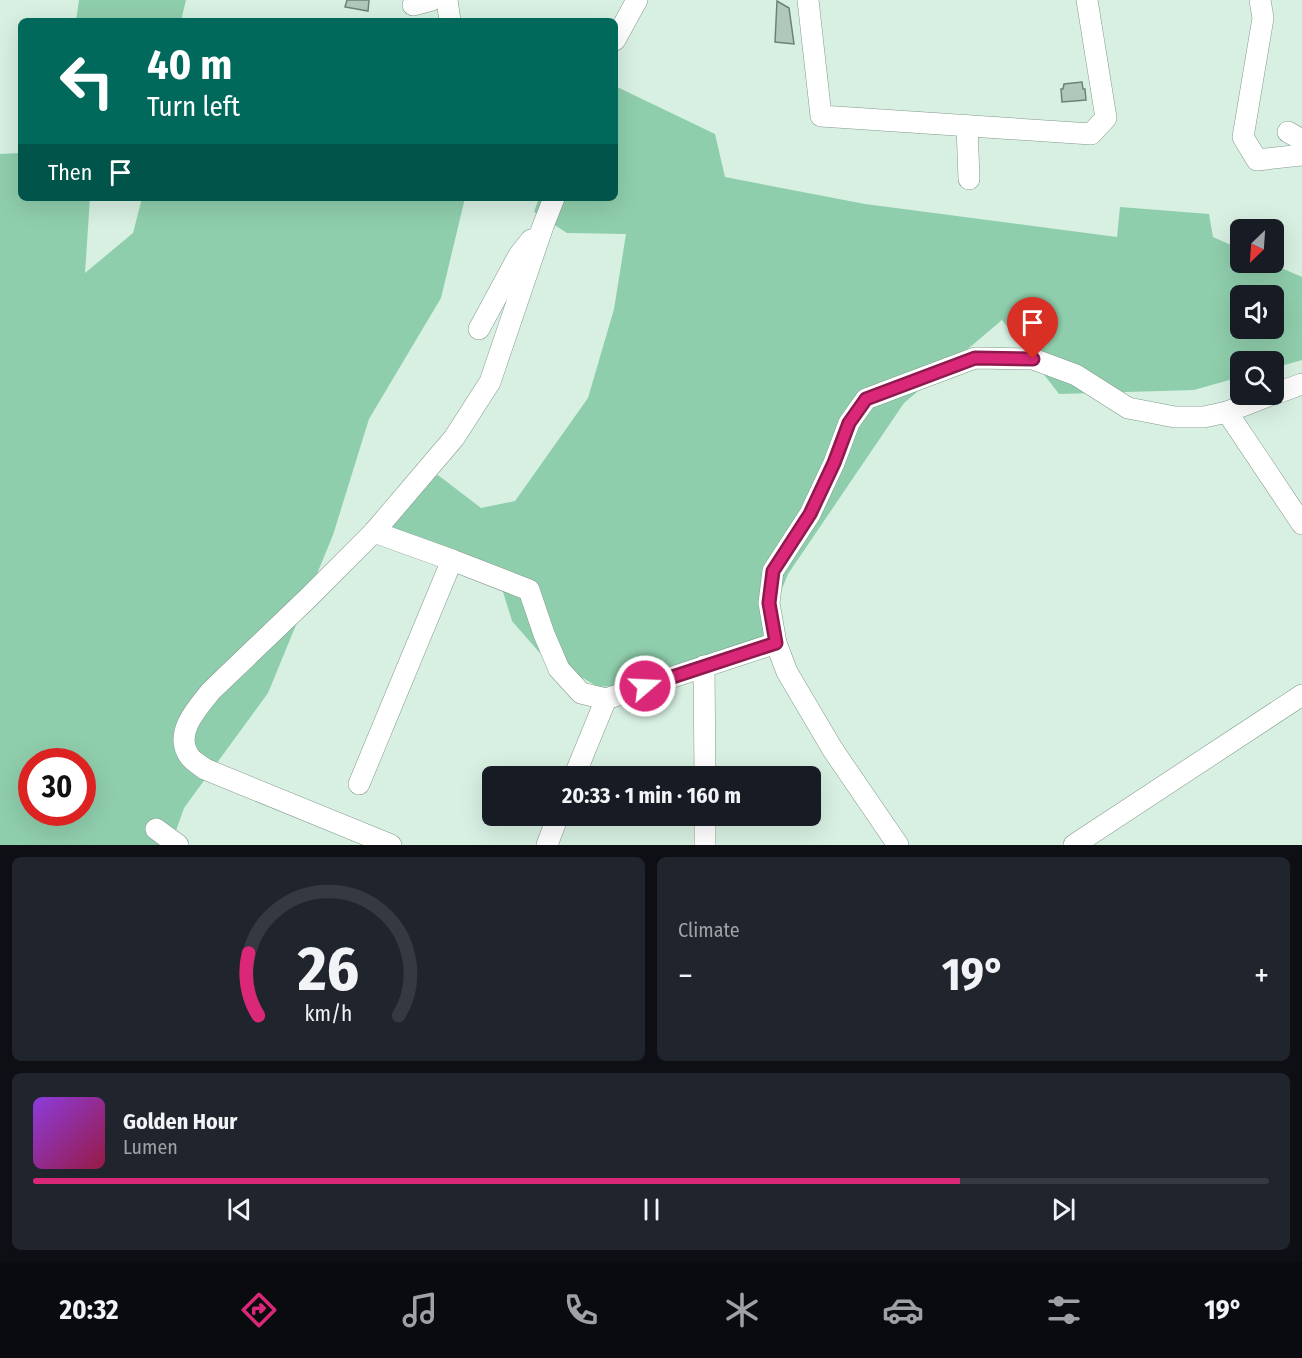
<!DOCTYPE html>
<html lang="en">
<head>
<meta charset="utf-8">
<style>
  :root { --surface:#171b24; --page:#20242c; --text:#f1f3f6; --muted:#9ea1a6; --line:#363941; --accent:#db2777 }
  body { margin:0; font-family:"Fira Sans Condensed",sans-serif; background:var(--page); color:var(--text); height:100vh; display:flex; flex-direction:column; font-size:22px; white-space:nowrap }
  * { box-sizing:border-box; margin:0 }
  p { font-size:20px; color:var(--muted) }
  .icon { flex:none; width:33px; height:33px; fill:none; stroke:currentColor; stroke-width:2; stroke-linecap:round; stroke-linejoin:round }
  .map { position:relative; height:845px; overflow:hidden }
  .panel { display:flex; flex-direction:column; gap:12px; padding:12px; background:#0d0f14; flex:1 }
  .panel>* { flex:none }
  .top-card { position:absolute; left:18px; top:18px; width:600px; height:183px; border-radius:9px; box-shadow:0 6px 24px #0002; background:#00695c; color:#fff; overflow:hidden }
  .needle { width:39px; rotate:205deg }
  .controls { position:absolute; left:1230px; top:219px; display:grid; gap:12px }
  .controls a { display:grid; place-items:center; width:54px; height:54px; border-radius:9px; background:var(--surface); box-shadow:0 6px 24px #0002; font-size:30px }
  .speed { position:absolute; left:18px; top:748px; display:flex; gap:12px; font-size:30px; font-weight:700; text-align:center }
  .speed>* { display:grid; place-content:center; width:78px; height:78px; border-radius:50%; background:var(--surface); box-shadow:0 6px 24px #0002; line-height:1 }
  .speed .limit { border:9px solid #d22; background:#fff; color:#111 }
  .pin { position:absolute; display:grid; place-items:center; width:51px; height:51px; color:#fff; margin:-62px -26px; border-radius:50% 50% 50% 0; rotate:-45deg; box-shadow:0 0 6px #0007 }
  .pin .icon { rotate:45deg }
  .me { position:absolute; width:66px; margin:-33px; rotate:71deg; stroke-linejoin:round; filter:drop-shadow(0 0 4px #0008) }
  .turn { display:flex; align-items:center; gap:21px; height:126px; padding:0 30px; font-size:27px }
  .turn .icon { width:78px; height:78px; stroke-width:2.5 }
  .turn b { display:block; font-size:42px; line-height:51px }
  .then { display:flex; align-items:center; height:57px; padding:0 30px; background:#0003; gap:12px; font-size:22px }
  .big { font-size:45px; font-weight:700; line-height:1.1 }
  .panel .tile { flex:1; display:flex; flex-direction:column; justify-content:center; gap:9px; min-width:0; padding:0 21px; border-radius:9px; background:var(--page) }
  .panel .dial { align-items:center; gap:0 }
  .dial svg { height:156px; overflow:visible; fill:none; stroke:var(--line); stroke-width:7; stroke-linecap:round; text-anchor:middle }
  .dial text { fill:var(--text); stroke:none }
  .song { display:flex; align-items:center; gap:18px }
  .cover { width:72px; height:72px; border-radius:9px; background:linear-gradient(135deg,hsl(270 70% 55%),hsl(340 70% 35%)) }
  .played { height:6px; border-radius:3px; background:linear-gradient(90deg,var(--accent) 75%,var(--line) 75%) }
  .keys { display:flex; justify-content:space-around; direction:ltr }
  .heat { display:flex; justify-content:space-between; align-items:center; font-size:33px; direction:ltr }
  .panel .tiles { flex:1; display:grid; gap:12px; grid-template-columns:1fr 1fr }
  .tile:last-child { grid-column:span 2 }
  .trip { position:absolute; left:482px; top:766px; width:339px; height:60px; border-radius:9px; background:var(--surface); box-shadow:0 6px 24px #0002; font-weight:700; line-height:60px; text-align:center }
  .dock { display:flex; height:96px; justify-content:space-around; align-items:center; background:#090b0e; color:var(--muted) }
  .dock .icon { width:42px; height:42px }
  .dock .on { color:var(--accent) }
  .dock b { font-size:27px; color:var(--text) }
  .map>svg:first-child { display:block }
</style>
</head>
<body>
<div class="map">
<svg width="1302" height="845" viewBox="0 0 1302 845">
  <rect width="100%" height="100%" fill="#d7f0e2"/>
  <!-- green -->
  <g fill="#8fceac" fill-rule="evenodd">
    <path d="M79,0H186L181,21H76Z"/>
    <path d="M615,86L715,134L725,177L865,204L1117,237L1120,207L1209,214L1213,237L1240,249V262L1270,263L1302,277V360L1274,368V362H1240V377L1194,390L1059,394L1002,320L904,403L788,574L762,637L690,681L598,687L539,652L512,621L496,569L383,530L410,492L438,475L481,508L515,501L588,398L614,309L626,234L567,233L534,212L539,198H615ZM1240,296H1274V328H1240Z"/>
    <path d="M21,153V198H90L85,273L133,233L142,198H465L441,298L369,419L333,535L268,693L184,808L171,845H0V154ZM32,762H82V813H32Z"/>
  </g>
  <!-- building -->
  <g fill="#b0c8bb" stroke="#6c8276" stroke-width="1.5">
    <path d="M347,0H369L368,11L345,7Z"/>
    <path d="M777,1L789,8L794,44L775,42Z"/>
    <path d="M1082,82L1083,89H1085L1086,100L1062,102L1061,89H1063L1064,84Z"/>
  </g>
  <g fill="none" stroke-linecap="round" stroke-linejoin="round">
    <defs>
      <g id="minor">
        <path d="M447,0L450,21"/>
        <path d="M808,0L821,116L1091,134L1106,118L1087,0"/>
        <path d="M1260,0L1263,18L1243,137L1257,160L1302,155"/>
        <path d="M413,5L432,0"/>
        <path d="M615,40L637,0"/>
        <path d="M967,126L969,179"/>
        <path d="M1288,132L1302,140"/>
        <path d="M479,329L519,255L531,240"/>
        <path d="M1274,394L1302,384"/>
        <path d="M1227,412L1302,524"/>
        <path d="M374,532L452,560L529,590L544,634L559,669L581,693L606,699L776,643"/>
        <path d="M704,666L705,777"/>
        <path d="M574,777L606,699"/>
        <path d="M359,784L452,560"/>
        <path d="M705,816V845"/>
        <path d="M156,829L178,845"/>
        <path d="M391,845L205,769C201,766 194,762 190,757C173,735 196,709 211,691L308,598L374,532L454,438L490,382L543,226L554,198"/>
        <path d="M547,845L558,816"/>
        <path d="M898,845L833,750L787,672L776,643L769,603L773,571L810,514L834,463L849,423L866,399L975,358L1033,359L1076,375L1128,408L1175,417H1204L1227,412L1273,394"/>
        <path d="M1074,845L1302,695"/>
      </g>
    </defs>
    <!-- minor casing -->
    <use href="#minor" stroke="#82998c" stroke-width="22"/>
    <!-- minor -->
    <use href="#minor" stroke="#fff" stroke-width="21"/>
  </g>
  <g fill="none" stroke-linecap="round" stroke-linejoin="round">
    <defs>
      <path id="route" d="M645,686L776,643L769,603L773,571L810,514L834,463L849,423L866,399L975,358L1033,359"/>
    </defs>
    <!-- route casing -->
    <use href="#route" stroke="#8e194d" stroke-width="15"/>
    <!-- route -->
    <use href="#route" stroke="#db2777" stroke-width="10"/>
  </g>
</svg>
<div class="controls">
<a><svg class="needle" viewBox="-14 -14 28 28"><path d="M0-13l5 13h-10z" fill="#e53935"/><path d="M0 13l5-13h-10z" fill="#9ea1a6"/></svg></a>
<a><svg class="icon" aria-label="sound" viewBox="0 0 24 24"><path d="M4 9h4l5-4v14l-5-4H4zM17 9q2 3 0 6"/></svg></a>
<a><svg class="icon" aria-label="search" viewBox="0 0 24 24"><circle cx="10" cy="10" r="6"/><path d="M15 15l6 6"/></svg></a>
</div>
<div class="speed"><div class="limit">30</div></div>
<div class="pin" style="left:1033px;top:359px;background:#d93025"><svg class="icon" aria-label="arrive" viewBox="0 0 24 24"><path d="M6 21V4h12l-3 4 3 4H6"/></svg></div>
<svg class="me" style="left:645px;top:686px" viewBox="-20 -20 40 40"><circle r="17" fill="#db2777" stroke="#fff" stroke-width="3"/><path d="M0-11L8 9 0 5-8 9z" fill="#fff"/></svg>
<div class="trip">20:33 · 1 min · 160 m</div>
<div class="top-card">
<div class="turn"><svg class="icon" aria-label="left" viewBox="0 0 24 24"><path d="M17 20v-9H6M10 6l-5 5 5 5"/></svg><div><b>40 m</b>Turn left</div></div>
<div class="then">Then<svg class="icon" aria-label="arrive" viewBox="0 0 24 24"><path d="M6 21V4h12l-3 4 3 4H6"/></svg></div>
</div>
</div>
<section class="panel">
<div class="tiles">
<div class="tile dial"><svg viewBox="0 0 100 80">
<path d="M14 69A42 42 0 1 1 86 69"/>
<path d="M14 69A42 42 0 0 1 9 37" stroke="#db2777"/>
<text x="50" y="56" font-size="32" font-weight="700">26</text>
<text x="50" y="72" font-size="11">km/h</text>
</svg></div>
<div class="tile"><p>Climate</p>
<div class="heat"><a>−</a><b class="big">19°</b><a>+</a></div>
</div>
<div class="tile">
<div class="song"><i class="cover"></i><div><b>Golden Hour</b><p>Lumen</p></div></div>
<div class="played"></div>
<div class="keys"><svg class="icon" aria-label="previous" viewBox="0 0 24 24"><path d="M18 5L8 12l10 7zM5 5v14"/></svg><svg class="icon" aria-label="pause" viewBox="0 0 24 24"><path d="M8 5v14M16 5v14"/></svg><svg class="icon" aria-label="next" viewBox="0 0 24 24"><path d="M6 5l10 7-10 7zM19 5v14"/></svg></div>
</div>
</div>
</section>
<nav class="dock">
<b>20:32</b>
<svg class="icon on" aria-label="directions" viewBox="0 0 24 24"><path d="M12 3l9 9-9 9-9-9zM9 14v-3h6M13 9l2 2-2 2"/></svg>
<svg class="icon" aria-label="music" viewBox="0 0 24 24"><path d="M9 18V5l10-2v13"/><circle cx="6" cy="18" r="3"/><circle cx="16" cy="16" r="3"/></svg>
<svg class="icon" aria-label="phone" viewBox="0 0 24 24"><path d="M5 4h4l2 5-3 2q2 4 5 5l2-3 5 2v4C11 20 4 13 5 4z"/></svg>
<svg class="icon" aria-label="climate" viewBox="0 0 24 24"><path d="M12 3v18M4 7l16 10M4 17L20 7"/></svg>
<svg class="icon" aria-label="car" viewBox="0 0 24 24"><path d="M5 17H2v-5l4-1 3-4h7l3 4 3 1v5h-3M9 17h6M6 11h13"/><circle cx="7" cy="17" r="2"/><circle cx="17" cy="17" r="2"/></svg>
<svg class="icon" aria-label="filters" viewBox="0 0 24 24"><path d="M4 7h16M4 17h16"/><circle cx="9" cy="7" r="2"/><circle cx="15" cy="17" r="2"/></svg>
<b>19°</b>
</nav>
</body>
</html>
